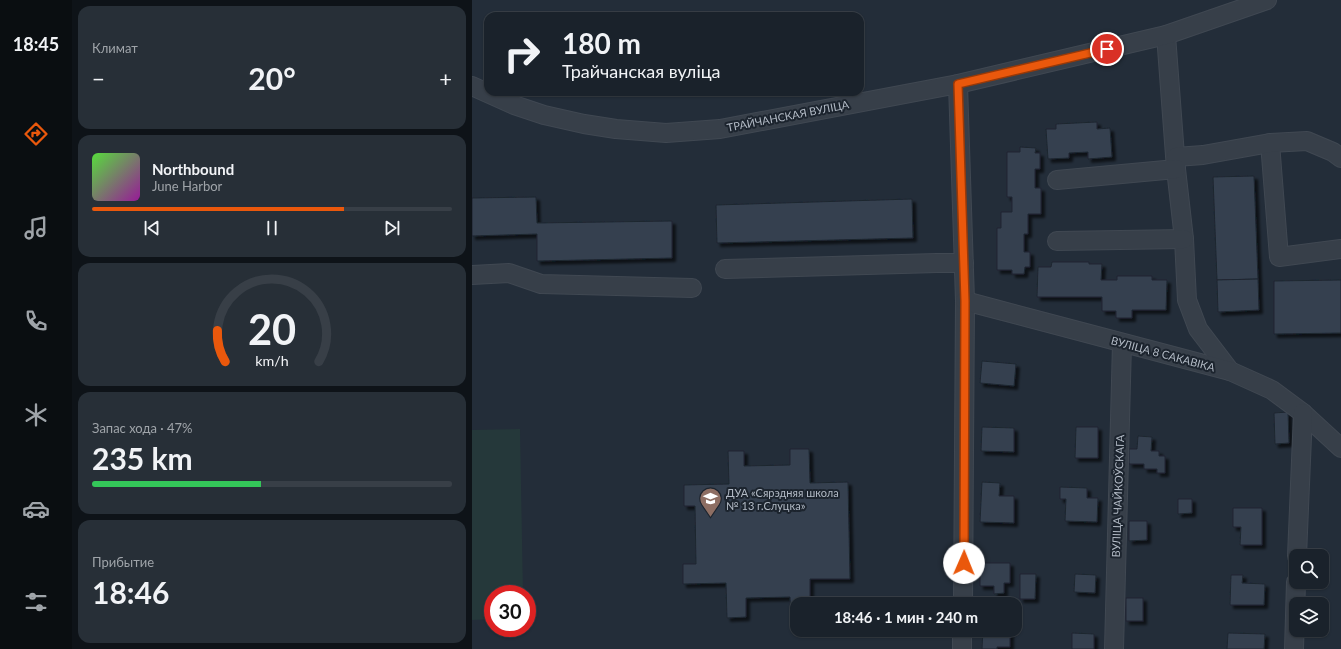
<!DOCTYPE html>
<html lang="ru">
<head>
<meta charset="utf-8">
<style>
  :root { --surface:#1a222b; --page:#272f37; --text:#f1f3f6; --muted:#9fa4a9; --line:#383f47; --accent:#ea580c }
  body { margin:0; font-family:Lato,sans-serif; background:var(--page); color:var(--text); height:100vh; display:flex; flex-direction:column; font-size:15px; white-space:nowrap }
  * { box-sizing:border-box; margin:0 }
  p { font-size:13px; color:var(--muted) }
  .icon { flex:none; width:22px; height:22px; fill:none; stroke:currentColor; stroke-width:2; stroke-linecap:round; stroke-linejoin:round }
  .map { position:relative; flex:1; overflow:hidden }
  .panel { display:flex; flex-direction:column; gap:6px; padding:6px; background:#0e1318; width:400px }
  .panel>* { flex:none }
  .hud { position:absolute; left:12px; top:12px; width:380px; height:84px; border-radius:12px; box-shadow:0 1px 3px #0004,0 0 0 1px var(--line); background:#1a222b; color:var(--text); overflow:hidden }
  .buttons { position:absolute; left:817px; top:549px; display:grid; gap:8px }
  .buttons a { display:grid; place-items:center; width:40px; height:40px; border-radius:8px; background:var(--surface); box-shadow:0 1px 3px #0004,0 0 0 1px var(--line); font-size:20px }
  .speed { position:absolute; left:12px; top:585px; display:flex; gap:8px; font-size:20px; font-weight:700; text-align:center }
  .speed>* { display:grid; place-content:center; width:52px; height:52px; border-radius:50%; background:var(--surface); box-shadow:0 1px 3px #0004,0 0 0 1px var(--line); line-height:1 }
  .speed .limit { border:6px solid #d22; background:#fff; color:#111 }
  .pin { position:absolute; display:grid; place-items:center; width:34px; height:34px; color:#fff; margin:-17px; border:2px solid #fff; border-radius:50%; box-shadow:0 1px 4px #0007 }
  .me { position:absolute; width:44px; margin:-22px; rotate:1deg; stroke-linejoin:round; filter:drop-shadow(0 0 3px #0008) }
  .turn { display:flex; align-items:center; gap:14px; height:84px; padding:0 12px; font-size:18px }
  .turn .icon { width:52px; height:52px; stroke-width:2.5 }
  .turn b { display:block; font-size:28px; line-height:34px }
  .big { font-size:30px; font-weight:700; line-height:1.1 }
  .panel .card { flex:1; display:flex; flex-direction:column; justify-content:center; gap:6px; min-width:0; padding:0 14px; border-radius:12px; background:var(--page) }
  .panel .dial { align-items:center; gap:0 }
  .dial svg { height:104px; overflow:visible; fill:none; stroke:var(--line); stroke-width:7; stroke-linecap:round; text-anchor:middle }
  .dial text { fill:var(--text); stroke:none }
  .song { display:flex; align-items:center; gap:12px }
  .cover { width:48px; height:48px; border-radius:6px; background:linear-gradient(135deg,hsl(110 70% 55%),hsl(300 70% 35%)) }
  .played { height:4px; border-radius:2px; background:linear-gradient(90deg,var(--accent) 70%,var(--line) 70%) }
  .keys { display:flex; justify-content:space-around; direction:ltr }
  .heat { display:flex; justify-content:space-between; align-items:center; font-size:22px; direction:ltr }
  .charge { height:6px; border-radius:3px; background:linear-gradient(90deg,#34c759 47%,var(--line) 0) }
  .trip { position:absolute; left:318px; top:597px; width:232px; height:40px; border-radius:12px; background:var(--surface); box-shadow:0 1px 3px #0004,0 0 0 1px var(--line); font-weight:700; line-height:40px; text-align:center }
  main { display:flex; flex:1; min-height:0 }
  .tabs { display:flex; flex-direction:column; width:72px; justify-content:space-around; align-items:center; background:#0a0e11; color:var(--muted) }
  .tabs .icon { width:28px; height:28px }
  .tabs .on { color:var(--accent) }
  .tabs b { font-size:18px; color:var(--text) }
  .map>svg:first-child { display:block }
</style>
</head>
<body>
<main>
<nav class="tabs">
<b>18:45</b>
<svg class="icon on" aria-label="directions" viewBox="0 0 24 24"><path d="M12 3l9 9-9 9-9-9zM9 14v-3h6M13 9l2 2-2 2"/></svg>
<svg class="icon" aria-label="music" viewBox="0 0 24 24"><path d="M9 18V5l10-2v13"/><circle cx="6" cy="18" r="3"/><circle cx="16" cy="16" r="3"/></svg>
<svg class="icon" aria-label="phone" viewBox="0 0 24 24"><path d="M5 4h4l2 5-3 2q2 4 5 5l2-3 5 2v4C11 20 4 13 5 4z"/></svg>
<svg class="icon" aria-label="climate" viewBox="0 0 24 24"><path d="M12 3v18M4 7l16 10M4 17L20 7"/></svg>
<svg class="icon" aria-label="car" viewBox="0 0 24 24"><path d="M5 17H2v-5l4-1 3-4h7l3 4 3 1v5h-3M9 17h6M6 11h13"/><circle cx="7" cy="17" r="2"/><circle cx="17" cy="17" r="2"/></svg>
<svg class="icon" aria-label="filters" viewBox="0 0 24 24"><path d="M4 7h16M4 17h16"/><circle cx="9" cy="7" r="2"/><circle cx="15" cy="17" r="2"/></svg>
</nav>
<section class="panel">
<div class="card"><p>Климат</p>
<div class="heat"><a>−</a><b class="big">20°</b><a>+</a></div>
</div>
<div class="card">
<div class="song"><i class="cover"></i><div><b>Northbound</b><p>June Harbor</p></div></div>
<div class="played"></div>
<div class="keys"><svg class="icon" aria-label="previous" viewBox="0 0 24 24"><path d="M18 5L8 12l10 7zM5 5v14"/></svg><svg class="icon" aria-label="pause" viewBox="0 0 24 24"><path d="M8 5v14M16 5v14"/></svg><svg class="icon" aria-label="next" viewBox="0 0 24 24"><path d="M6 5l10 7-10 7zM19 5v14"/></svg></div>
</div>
<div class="card dial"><svg viewBox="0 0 100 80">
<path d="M14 69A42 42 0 1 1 86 69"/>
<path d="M14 69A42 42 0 0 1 8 45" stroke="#ea580c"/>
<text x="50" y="56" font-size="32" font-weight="700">20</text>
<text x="50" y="72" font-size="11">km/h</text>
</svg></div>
<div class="card"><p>Запас хода · 47%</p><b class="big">235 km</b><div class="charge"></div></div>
<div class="card"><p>Прибытие</p><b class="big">18:46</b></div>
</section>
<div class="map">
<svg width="869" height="649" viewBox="0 0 869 649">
  <defs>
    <filter id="shadow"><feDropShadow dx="3.5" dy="3.5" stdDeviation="1" flood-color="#0009"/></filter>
  </defs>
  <rect width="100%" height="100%" fill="#232d39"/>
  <!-- green -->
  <path fill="#25383a" d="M48,429L51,594H21V619L0,620V430Z"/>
  <!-- building -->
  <g fill="#354150" stroke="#1e2630" filter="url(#shadow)">
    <path d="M625,122V129L638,128L640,157L616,159V152L597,153V158L576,159L574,129H584V124Z"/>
    <path d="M548,147L564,148L563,153H568V169H563V188H569V214H556V234H552V252H558V267H553L552,274H540V270H525V228H529V212H540V197H535V152H548Z"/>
    <path d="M782,176L786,279L745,280L741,177Z"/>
    <path d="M64,197L65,223L200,221V258L65,261V234L0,236V198Z"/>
    <path d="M440,199L441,238L245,243L244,205Z"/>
    <path d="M580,262H617V264H630L629,280H645V276H680V280H695L694,310H660V318H644V311H630V297H565L566,267H579Z"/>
    <path d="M786,279L787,310L746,312L745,280Z"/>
    <path d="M869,280V333L802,334V281Z"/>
    <path d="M510,361L544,364L542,386L508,383Z"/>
    <path d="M816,412L817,443L803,444L802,413Z"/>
    <path d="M510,427L542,428V452L509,451Z"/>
    <path d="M604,427H626V458H603Z"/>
    <path d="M666,436L680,437L679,451H687V456H693V473H685V469H672V464H657V449H665Z"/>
    <path d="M318,449H337L338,483L376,482L378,579H338V604H325V617H319L318,597L274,598V617L255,618L254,583L211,584V564H224L223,506H212V485L257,484L256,451H272V466L318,465Z"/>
    <path d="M510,482L528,483L527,496H542V523L508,522Z"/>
    <path d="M588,487L615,488V498H626L625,522L593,521L594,499H588Z"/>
    <path d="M706,499H720V513L706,514Z"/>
    <path d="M761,508H790V545H768L769,527H761Z"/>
    <path d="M657,521H675V540L657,541Z"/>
    <path d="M508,563H538V583H532V593L522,594V586H508Z"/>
    <path d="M548,574H564L563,599H548Z"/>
    <path d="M603,574L624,575L623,593L602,592Z"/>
    <path d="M759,575H771L770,583L793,584L792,605H758Z"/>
    <rect x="654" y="598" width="17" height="23"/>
    <path d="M511,630H538V647H525V649H510Z"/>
    <path d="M600,633L622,634V649H600Z"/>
    <path d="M756,633L793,634L792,649H755Z"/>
  </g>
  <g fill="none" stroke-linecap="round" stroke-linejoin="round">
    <defs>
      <g id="minor">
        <path d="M694,35L704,169L712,239L715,300L726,329L758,371"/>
        <path d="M486,84L493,301L491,604"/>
        <path d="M0,86L42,105L72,115L112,124L144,129L194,133L248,129L486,84L694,35L795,0"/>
        <path d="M798,143L807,257L869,249"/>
        <path d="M704,157L731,155L798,143L835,141L861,152L869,158"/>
        <path d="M585,180L704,169"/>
        <path d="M585,241L712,239"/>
        <path d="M253,269L465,263H492"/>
        <path d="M0,275L37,273L69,284L220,288"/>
        <path d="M493,301L758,371L800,390L831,413L869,448"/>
        <path d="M825,556L831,413"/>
        <path d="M490,649V630"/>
        <path d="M642,649L650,343"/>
        <path d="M822,649L824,582"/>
      </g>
    </defs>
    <!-- minor casing -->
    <use href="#minor" stroke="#404852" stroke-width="20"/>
    <!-- minor -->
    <use href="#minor" stroke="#373f49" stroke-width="18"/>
  </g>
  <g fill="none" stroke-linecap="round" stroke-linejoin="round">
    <defs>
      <path id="route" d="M492,563L493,301L486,84L635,49"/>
    </defs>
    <!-- route casing -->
    <use href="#route" stroke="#983908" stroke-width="10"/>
    <!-- route -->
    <use href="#route" stroke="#ea580c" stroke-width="7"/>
  </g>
  <!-- icons -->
  <defs>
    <symbol id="school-pin" viewBox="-11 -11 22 30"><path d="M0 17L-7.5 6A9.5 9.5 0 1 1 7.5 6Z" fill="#8d6e63" stroke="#1c242e"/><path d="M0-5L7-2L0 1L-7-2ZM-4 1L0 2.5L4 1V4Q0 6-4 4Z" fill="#fff"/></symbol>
  </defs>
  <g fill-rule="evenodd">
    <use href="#school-pin" x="226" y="486" width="25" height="34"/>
  </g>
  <g text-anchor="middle" stroke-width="4" stroke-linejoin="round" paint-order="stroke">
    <!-- street labels -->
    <g font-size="11" fill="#b2bac5" stroke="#1c242e">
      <text transform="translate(316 116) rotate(-11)" y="4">ТРАЙЧАНСКАЯ ВУЛІЦА</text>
      <text transform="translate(691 354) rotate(15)" y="4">ВУЛІЦА 8 САКАВІКА</text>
      <text transform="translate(646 496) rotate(-88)" y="4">ВУЛІЦА ЧАЙКОЎСКАГА</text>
    </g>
    <!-- poi labels -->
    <g font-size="11" fill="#b2bac5" stroke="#1c242e" text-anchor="start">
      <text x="254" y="497">ДУА «Сярэдняя школа<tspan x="254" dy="13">№ 13 г.Слуцка»</tspan></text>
    </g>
  </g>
</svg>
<div class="buttons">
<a><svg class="icon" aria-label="search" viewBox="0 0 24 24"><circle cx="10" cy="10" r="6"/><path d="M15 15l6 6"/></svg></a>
<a><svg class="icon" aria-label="layers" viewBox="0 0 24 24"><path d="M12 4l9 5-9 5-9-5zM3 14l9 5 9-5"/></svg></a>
</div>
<div class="speed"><div class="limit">30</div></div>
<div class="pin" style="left:635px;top:49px;background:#d93025"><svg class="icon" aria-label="arrive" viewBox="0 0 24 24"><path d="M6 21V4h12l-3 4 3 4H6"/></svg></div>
<svg class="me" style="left:492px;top:563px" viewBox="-20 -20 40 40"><circle r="19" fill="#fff"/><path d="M0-13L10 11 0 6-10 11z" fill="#ea580c"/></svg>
<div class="trip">18:46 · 1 мин · 240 m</div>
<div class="hud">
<div class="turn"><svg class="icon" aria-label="right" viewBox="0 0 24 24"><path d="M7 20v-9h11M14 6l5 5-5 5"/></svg><div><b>180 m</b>Трайчанская вуліца</div></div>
</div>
</div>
</main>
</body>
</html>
